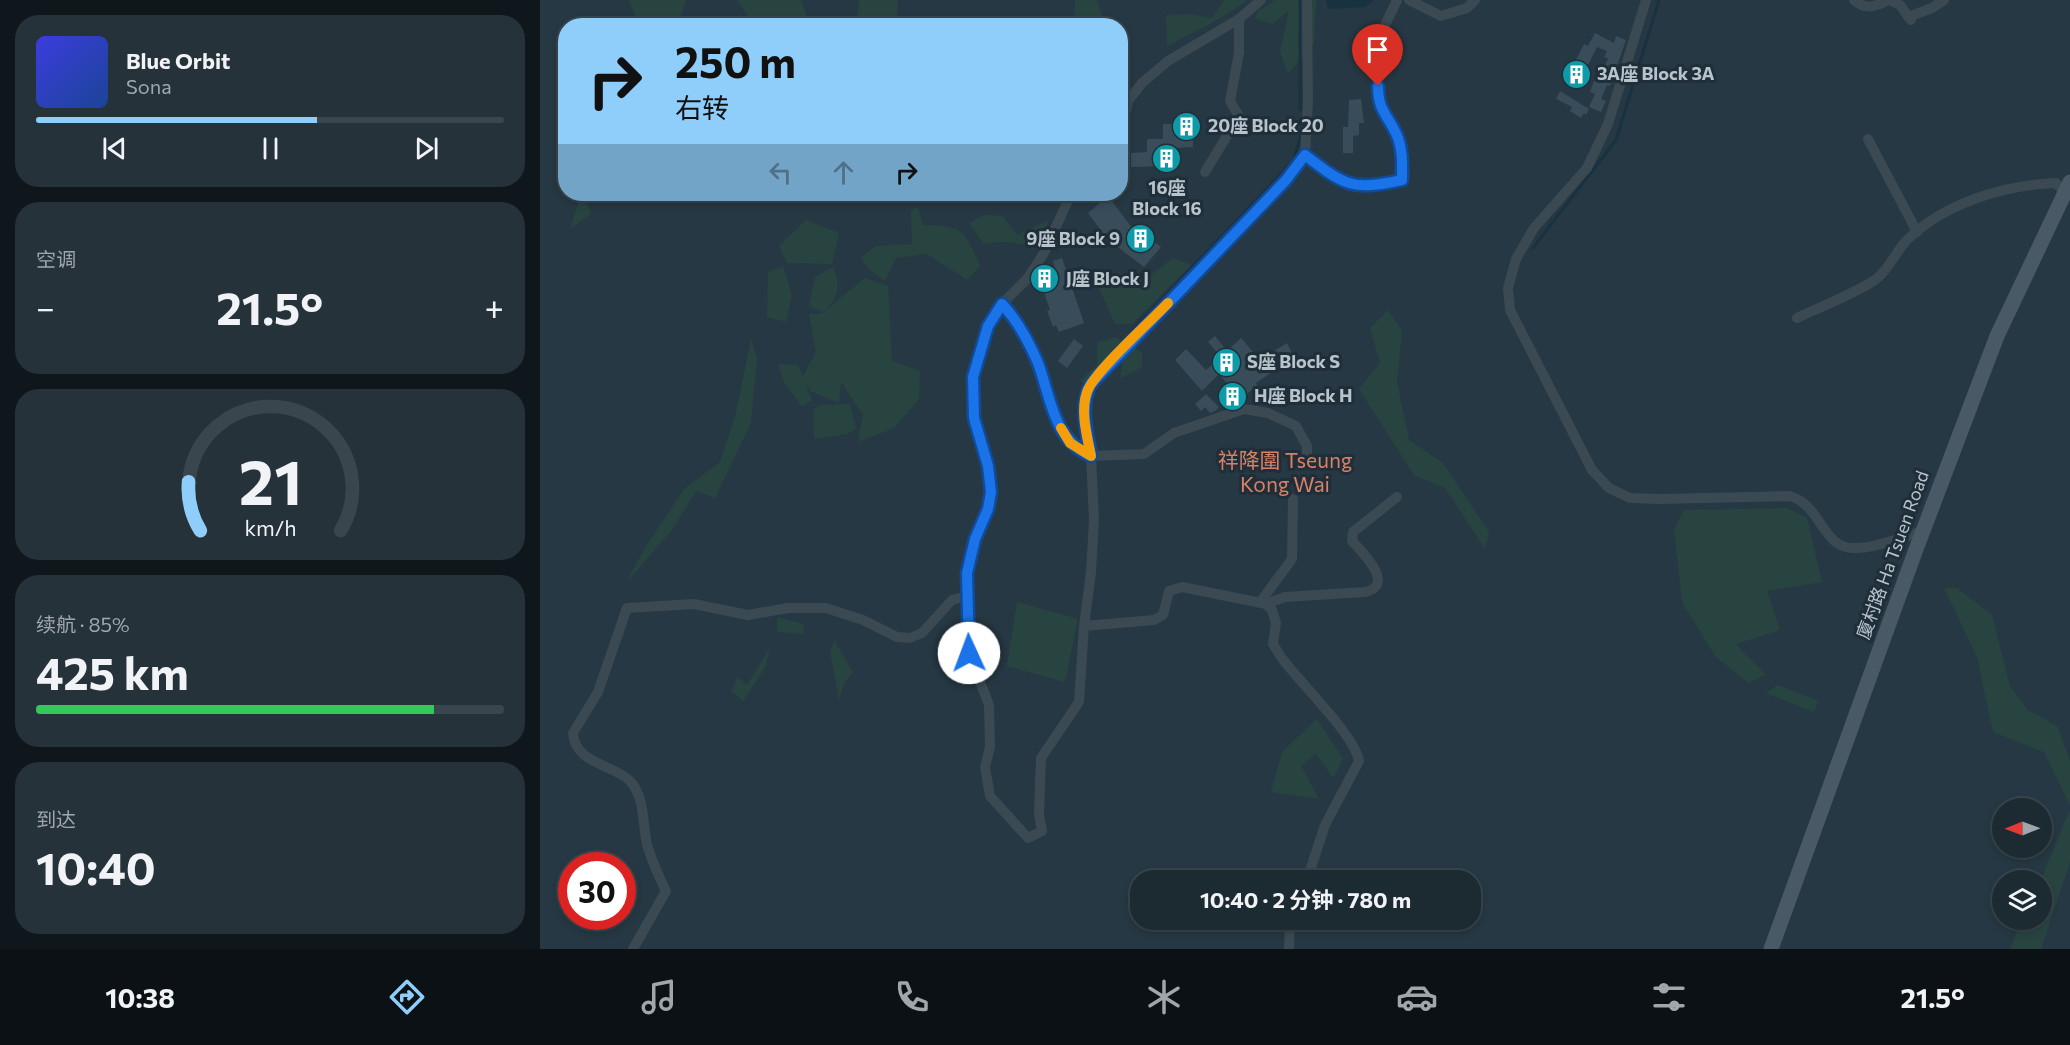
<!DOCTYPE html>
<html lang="zh">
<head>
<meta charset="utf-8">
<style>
  :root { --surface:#1c2a32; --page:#25323a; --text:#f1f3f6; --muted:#a0a7ac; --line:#3a464d; --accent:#8fcefa }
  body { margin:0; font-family:Commissioner,"Noto Sans SC",sans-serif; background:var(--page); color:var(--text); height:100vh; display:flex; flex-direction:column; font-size:22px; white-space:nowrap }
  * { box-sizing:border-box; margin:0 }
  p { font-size:20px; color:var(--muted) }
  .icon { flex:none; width:33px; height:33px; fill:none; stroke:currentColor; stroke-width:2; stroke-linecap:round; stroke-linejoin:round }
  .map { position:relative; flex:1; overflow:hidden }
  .drawer { display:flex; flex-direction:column; gap:15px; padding:15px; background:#0f171c; width:540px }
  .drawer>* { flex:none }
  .hud { position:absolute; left:18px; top:18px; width:570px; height:183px; border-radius:24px; box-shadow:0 3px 9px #0003,0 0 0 2px var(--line); background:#8fcefa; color:#111; overflow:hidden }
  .needle { width:39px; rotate:269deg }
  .fabs { position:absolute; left:1452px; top:798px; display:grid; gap:12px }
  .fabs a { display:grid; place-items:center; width:60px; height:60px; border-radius:50%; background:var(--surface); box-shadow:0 3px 9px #0003,0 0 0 2px var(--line); font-size:30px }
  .speed { position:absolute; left:18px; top:852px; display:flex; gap:12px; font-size:30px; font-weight:700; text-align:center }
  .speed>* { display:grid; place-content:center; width:78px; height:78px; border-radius:50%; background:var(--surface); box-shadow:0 3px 9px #0003,0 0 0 2px var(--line); line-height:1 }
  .speed .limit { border:9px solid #d22; background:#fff; color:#111 }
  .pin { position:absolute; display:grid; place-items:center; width:51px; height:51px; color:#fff; margin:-62px -26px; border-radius:50% 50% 50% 0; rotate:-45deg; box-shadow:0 0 6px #0007 }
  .pin .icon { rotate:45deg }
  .me { position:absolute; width:66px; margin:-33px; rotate:358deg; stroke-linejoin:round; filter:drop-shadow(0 0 4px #0008) }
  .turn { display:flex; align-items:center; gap:21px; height:126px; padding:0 18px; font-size:27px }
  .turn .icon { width:78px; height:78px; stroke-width:2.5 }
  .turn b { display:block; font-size:42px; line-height:51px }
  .lanes { display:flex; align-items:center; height:57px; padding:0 18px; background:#0003; justify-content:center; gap:30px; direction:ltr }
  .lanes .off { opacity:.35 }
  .big { font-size:45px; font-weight:700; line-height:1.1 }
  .drawer .tile { flex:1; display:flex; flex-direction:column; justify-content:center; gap:9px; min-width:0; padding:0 21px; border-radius:24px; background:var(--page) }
  .drawer .dial { align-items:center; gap:0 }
  .dial svg { height:156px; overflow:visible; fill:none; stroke:var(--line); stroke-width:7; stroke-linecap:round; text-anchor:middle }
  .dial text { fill:var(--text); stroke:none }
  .song { display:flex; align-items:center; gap:18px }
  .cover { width:72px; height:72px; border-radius:9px; background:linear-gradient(135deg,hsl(240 70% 55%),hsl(220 70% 35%)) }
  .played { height:6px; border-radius:3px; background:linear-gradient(90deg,var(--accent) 60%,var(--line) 60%) }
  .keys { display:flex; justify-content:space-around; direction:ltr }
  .heat { display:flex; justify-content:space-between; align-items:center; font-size:33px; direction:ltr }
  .charge { height:9px; border-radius:4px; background:linear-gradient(90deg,#34c759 85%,var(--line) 0) }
  .trip { position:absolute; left:590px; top:870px; width:351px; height:60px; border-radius:24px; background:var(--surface); box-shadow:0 3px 9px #0003,0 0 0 2px var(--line); font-weight:700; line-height:60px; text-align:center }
  .dock { display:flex; height:96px; justify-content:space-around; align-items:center; background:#0b1114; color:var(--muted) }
  .dock .icon { width:42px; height:42px }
  .dock .active { color:var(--accent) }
  .dock b { font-size:27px; color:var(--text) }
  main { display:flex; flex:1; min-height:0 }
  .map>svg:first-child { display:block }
</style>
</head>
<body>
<main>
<section class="drawer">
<div class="tile">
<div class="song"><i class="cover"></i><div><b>Blue Orbit</b><p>Sona</p></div></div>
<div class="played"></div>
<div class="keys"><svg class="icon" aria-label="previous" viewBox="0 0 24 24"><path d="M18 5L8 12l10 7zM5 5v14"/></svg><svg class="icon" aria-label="pause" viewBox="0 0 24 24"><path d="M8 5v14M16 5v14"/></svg><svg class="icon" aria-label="next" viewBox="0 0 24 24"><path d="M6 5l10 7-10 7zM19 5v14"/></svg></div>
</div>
<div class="tile"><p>空调</p>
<div class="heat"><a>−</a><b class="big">21.5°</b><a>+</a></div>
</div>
<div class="tile dial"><svg viewBox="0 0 100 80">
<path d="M14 69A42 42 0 1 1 86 69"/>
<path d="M14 69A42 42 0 0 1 8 44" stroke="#8fcefa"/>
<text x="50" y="56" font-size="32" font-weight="700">21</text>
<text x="50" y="72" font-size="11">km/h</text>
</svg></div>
<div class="tile"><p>续航 · 85%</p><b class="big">425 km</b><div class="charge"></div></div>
<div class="tile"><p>到达</p><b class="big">10:40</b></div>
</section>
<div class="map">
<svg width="1530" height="949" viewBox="0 0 1530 949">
  <rect width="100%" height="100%" fill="#263843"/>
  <!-- green -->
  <g fill="#284441">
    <path d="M89,0H146L138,25L99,26Z"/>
    <path d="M197,0H261L270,25H214Z"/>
    <path d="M319,0H358L356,25H316Z"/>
    <path d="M535,0H557L562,16L548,20L534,15Z"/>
    <path d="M684,0H708L679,19L627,46L626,15L649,14L672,18Z"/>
    <path d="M735,0H776L774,43L748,74L740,52L749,10L733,24L715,18L719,10Z"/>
    <path d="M41,194H43L51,214L30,229Z"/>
    <path d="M378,207L383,225C424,226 423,229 440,266L427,280L387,254L356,258L345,281L330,270L320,258L336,246L372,244L371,210Z"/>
    <path d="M445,215L463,216L477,235L509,220L499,247L471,242L443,243L429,223Z"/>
    <path d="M266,220L299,233L292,264L247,263L239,246Z"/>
    <path d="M633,258L651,265L592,324H575L559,288L579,273L608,277Z"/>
    <path d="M243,266L252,295L246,322L227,317L228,272Z"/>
    <path d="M293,267C302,286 298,298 283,312L269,306L275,277Z"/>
    <path d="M325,278L348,286L352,361L380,371L379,399L354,428L318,442L323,415L301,382L299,403L272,392L265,383L272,400L262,407L244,382L238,364L258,365L263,376L276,352L269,314H281Z"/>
    <path d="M848,310L862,331L857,382L869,440L903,463L949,532L945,549L905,488L874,475L819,389L840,363L830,328Z"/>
    <path d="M575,337L602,352V367L580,378L583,362L569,357L544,384L540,380L557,365V343Z"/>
    <path d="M211,339L217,358L211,423L175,498L156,491L132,530L86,583L106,546L144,489L180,462L195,417Z"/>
    <path d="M310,404L316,429L307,434L274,439L273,410L279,405Z"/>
    <path d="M1247,508L1267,518L1282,582L1227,591L1240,630L1196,644L1226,675L1208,683L1175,656L1142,602L1134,529L1144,510Z"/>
    <path d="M1404,588H1417L1452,615L1470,686L1488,710L1517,726L1530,761V806L1504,752L1453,732L1437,657Z"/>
    <path d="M477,602L538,619L525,682L467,666Z"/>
    <path d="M237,617L263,624L264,634L237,632Z"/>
    <path d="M294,640L313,672L305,682L299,700L290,651Z"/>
    <path d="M230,647L226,666L203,701L191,691L198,677L207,685Z"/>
    <path d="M1238,685L1278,701L1274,712L1225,693Z"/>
    <path d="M777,719L803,759L793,778L776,753L761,766L779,799L731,792L742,752Z"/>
    <path d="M1530,809V862L1501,949H1470L1482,920H1502L1501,880Z"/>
  </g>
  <!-- water -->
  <path fill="#183242" d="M786,0H834L826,7L791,9L787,7Z"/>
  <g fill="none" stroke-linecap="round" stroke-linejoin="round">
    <!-- stream -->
    <g stroke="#183242" stroke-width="3">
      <path d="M760,0V109L763,111"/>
      <path d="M993,248L1076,140L1119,0"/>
      <path d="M591,332L743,172L754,159L761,135"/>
    </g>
  </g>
  <!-- building -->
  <g fill="#384d59">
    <path d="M1055,33L1074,43L1076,36L1086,40L1070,86L1067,85L1061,99L1066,101L1061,112L1049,107L1055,94L1050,92L1054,81L1058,83L1068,58L1064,57L1067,51L1057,47L1037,87L1025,82L1044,44L1048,46Z"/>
    <path d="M1020,91L1049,109L1046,115L1044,113L1041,118L1030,111L1032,107L1016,99Z"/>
    <path d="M821,99L824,123H819V135L813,136V153H803V127H808L809,100Z"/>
    <path d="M641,119H652L653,147L635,148L633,166L591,167V153L607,152V139H623V124H641Z"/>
    <path d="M568,196L596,233L599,230L621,247L604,267L575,245L573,247L548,213Z"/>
    <path d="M522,258L544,323L519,332L516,325L513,327L507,311L510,310L498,275L515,268L513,261Z"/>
    <path d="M675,336L687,351L701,338L720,360L747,343L754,357L716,383L717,385L696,404L685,408L678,400L691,388L679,374L662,391L635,360L646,349L666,370L681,357L668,342Z"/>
    <path d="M534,339L543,346L527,368L518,361Z"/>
    <path d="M666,394L679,407L675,411L670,413L665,407L661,411L655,404Z"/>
  </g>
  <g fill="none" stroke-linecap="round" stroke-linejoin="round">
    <!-- street -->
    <g stroke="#3b4952" stroke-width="10">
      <path d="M869,0L901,16L927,8L935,0"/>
      <path d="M1106,0L1068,124L1047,168L994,228L976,259L968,288L970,310L1052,470L1069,488L1090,498L1120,499L1249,496C1282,504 1281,549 1315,548C1337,548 1361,537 1383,531"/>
      <path d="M1314,0C1326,11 1336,6 1349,0"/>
      <path d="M1350,0L1360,5L1371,20"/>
      <path d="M1368,17L1392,8L1404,0"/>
      <path d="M580,138L588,101L602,83L628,61L699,19L721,0"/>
      <path d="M1328,139L1377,232"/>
      <path d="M765,155C805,186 812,191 862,180V151L857,136L843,115L838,101L837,71L845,25L857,0"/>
      <path d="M665,172L699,116L690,101L699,53V19"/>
      <path d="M531,194L504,253L487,279L462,304L448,326L433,377L434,418L448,466L451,492L448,509L435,539L427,573L429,653L449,705L450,747L445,767L450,796L488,838L502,831L499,814L501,758L539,702L544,626L551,572L554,520L551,456L545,408L547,392L558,375L675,255L745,180L765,155L768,101L767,0"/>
      <path d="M462,304L478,324L497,361L523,435L539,450L551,456L604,454L634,433L704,409L728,413L756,426L767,446V459"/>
      <path d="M1257,318C1280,307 1314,294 1335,280C1349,270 1355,253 1366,241C1404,203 1464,185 1516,183L1524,192"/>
      <path d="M721,601L752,559L753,499"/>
      <path d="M726,604L745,597L825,592C856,585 823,553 812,541L813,532L857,497"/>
      <path d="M544,626L614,620L623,615L629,591L642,587L726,604L732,610L736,623L733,644L741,657C759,682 814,734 819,761L785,825L767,880"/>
      <path d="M93,949L126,891C119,877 113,863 108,848C102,828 106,798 90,781C73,764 35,764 33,733L58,692L87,608L154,604L208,615L248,608H286L323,620L357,637L370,638L382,633L412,600L426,596"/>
      <path d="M749,949L750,920"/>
    </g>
    <!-- secondary -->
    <path stroke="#495965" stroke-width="15" d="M1231,949L1375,552L1457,336L1530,182"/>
  </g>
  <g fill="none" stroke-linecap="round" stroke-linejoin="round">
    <defs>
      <path id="route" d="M429,653L427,573L435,539L448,509L451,492L448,466L434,418L433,377L448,326L462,304C478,321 489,342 498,363C511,398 513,439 551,456C547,433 539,406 551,384L746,180L765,155C805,186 812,191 862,180C862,165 863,152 858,138C849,115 838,113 838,86"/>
    </defs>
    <!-- route casing -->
    <use href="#route" stroke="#114b97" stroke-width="15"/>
    <!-- route -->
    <use href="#route" stroke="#1a73e8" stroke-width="10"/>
    <!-- slow -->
    <path stroke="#f59e0b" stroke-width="10" d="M521,428L530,443L551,456C547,436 540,411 547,392C553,373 611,321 628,303"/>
  </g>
  <!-- icons -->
  <defs>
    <symbol id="building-disc" viewBox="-11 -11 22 22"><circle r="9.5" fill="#0f9aa8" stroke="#1f2e38"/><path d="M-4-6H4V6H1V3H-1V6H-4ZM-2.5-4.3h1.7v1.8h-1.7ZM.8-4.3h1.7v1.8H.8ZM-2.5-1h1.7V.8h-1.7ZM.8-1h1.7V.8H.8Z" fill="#fff"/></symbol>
  </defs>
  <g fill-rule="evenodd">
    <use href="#building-disc" x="1020" y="58" width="33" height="33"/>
    <use href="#building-disc" x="630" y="110" width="33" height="33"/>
    <use href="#building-disc" x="610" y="142" width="33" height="33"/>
    <use href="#building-disc" x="584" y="222" width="33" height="33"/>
    <use href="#building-disc" x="488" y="262" width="33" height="33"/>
    <use href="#building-disc" x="670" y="346" width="33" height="33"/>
    <use href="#building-disc" x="676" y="380" width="33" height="33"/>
  </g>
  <g text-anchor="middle" stroke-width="6" stroke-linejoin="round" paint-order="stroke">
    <!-- poi labels -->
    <g font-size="18" font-weight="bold" fill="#b8c4cc" stroke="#1f2e38" text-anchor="start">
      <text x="1057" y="80">3A座 Block 3A</text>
      <text x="668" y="132">20座 Block 20</text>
      <text x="627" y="194" text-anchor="middle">16座<tspan x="627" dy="21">Block 16</tspan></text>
      <text x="580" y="245" text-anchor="end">9座 Block 9</text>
      <text x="526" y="285">J座 Block J</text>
      <text x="707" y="368">S座 Block S</text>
      <text x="714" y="402">H座 Block H</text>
    </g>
    <!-- street labels -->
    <g font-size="18" fill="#b8c4cc" stroke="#1f2e38">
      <text transform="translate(1353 555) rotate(-70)" y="6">廈村路 Ha Tsuen Road</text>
    </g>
    <!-- quarter labels -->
    <g font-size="21" fill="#d88167" stroke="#1f2e38">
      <text x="745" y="468">祥降圍 Tseung<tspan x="745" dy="24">Kong Wai</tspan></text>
    </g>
  </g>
</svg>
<div class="fabs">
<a><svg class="needle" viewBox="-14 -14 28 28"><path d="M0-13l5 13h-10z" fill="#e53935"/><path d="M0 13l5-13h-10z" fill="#a0a7ac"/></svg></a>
<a><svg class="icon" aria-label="layers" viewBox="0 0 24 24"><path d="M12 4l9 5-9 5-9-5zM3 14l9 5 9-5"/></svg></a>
</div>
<div class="speed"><div class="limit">30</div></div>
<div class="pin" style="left:838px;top:86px;background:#d93025"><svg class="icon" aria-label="arrive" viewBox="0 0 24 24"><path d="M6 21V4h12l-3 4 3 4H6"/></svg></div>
<svg class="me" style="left:429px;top:653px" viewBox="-20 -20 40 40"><circle r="19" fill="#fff"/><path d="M0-13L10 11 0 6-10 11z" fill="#1a73e8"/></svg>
<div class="trip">10:40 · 2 分钟 · 780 m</div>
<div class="hud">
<div class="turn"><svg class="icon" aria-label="right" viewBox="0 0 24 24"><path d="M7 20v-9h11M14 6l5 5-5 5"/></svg><div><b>250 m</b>右转</div></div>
<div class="lanes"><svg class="icon off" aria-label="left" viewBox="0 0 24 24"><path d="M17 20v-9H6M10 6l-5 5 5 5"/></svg><svg class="icon off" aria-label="ahead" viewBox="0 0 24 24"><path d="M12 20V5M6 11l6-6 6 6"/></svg><svg class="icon" aria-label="right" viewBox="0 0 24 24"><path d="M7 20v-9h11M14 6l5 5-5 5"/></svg></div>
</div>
</div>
</main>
<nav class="dock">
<b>10:38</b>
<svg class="icon active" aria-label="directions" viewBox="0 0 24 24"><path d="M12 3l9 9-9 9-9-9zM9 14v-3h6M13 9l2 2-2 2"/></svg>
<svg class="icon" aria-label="music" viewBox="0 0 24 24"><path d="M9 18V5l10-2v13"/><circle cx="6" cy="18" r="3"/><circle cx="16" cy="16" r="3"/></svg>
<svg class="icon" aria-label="phone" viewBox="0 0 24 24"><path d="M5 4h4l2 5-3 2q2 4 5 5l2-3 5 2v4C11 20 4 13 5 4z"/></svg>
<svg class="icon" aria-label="climate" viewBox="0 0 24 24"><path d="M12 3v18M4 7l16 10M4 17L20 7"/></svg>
<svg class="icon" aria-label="car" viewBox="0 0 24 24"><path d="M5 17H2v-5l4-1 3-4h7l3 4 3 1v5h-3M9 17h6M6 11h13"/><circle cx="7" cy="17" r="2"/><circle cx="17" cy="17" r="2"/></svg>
<svg class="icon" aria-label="filters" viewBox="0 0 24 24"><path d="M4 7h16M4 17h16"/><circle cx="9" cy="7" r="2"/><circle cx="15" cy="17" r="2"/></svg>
<b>21.5°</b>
</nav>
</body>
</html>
